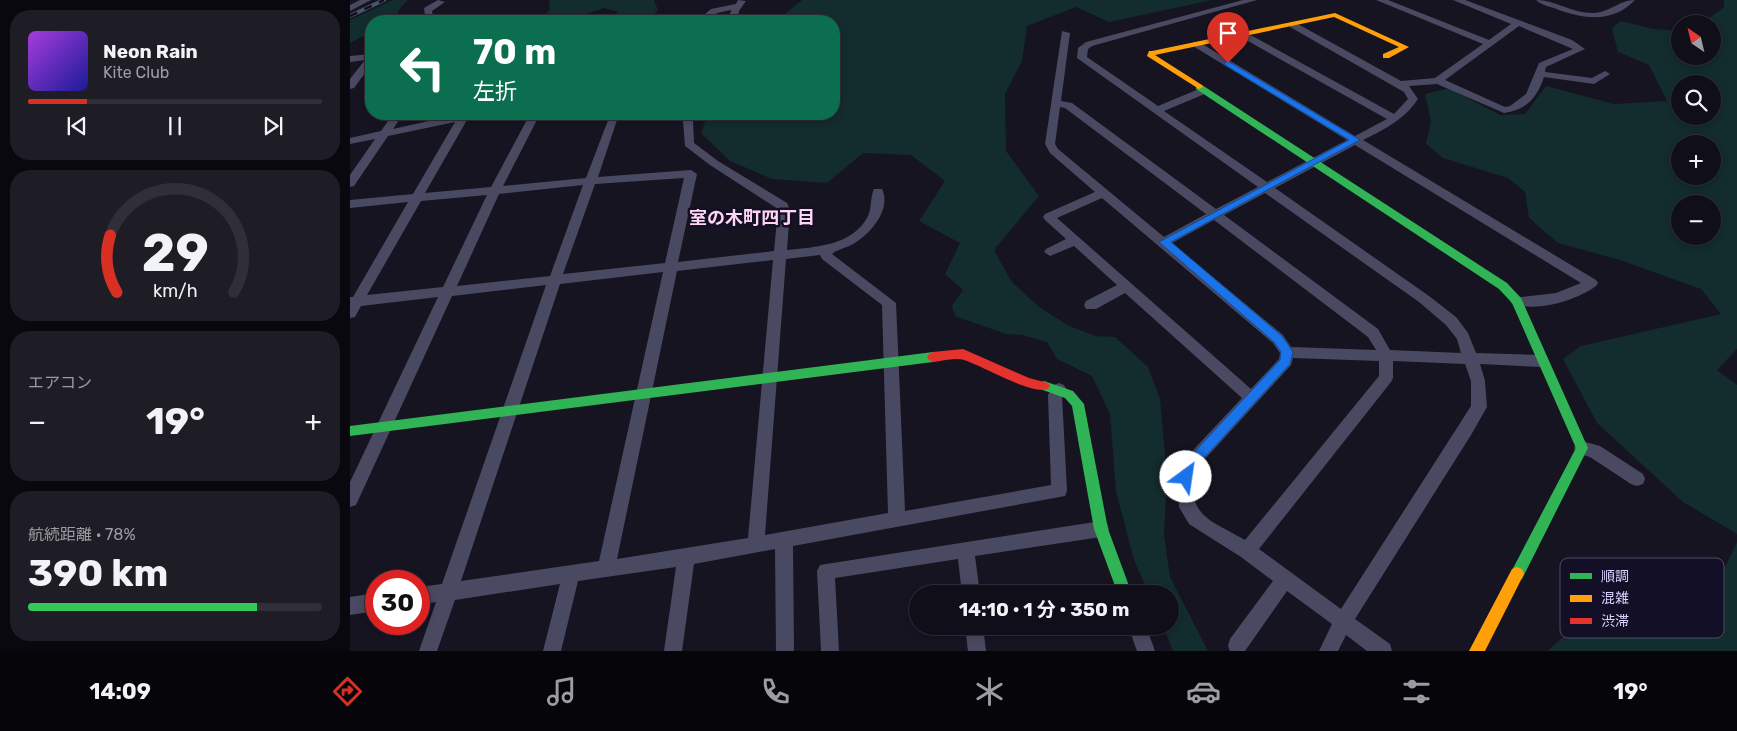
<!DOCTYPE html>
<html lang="ja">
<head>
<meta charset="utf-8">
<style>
  :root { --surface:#100f19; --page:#1e1d26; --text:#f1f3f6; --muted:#9c9ca2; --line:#302f38; --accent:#d93025 }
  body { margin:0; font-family:Rubik,"Noto Sans JP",sans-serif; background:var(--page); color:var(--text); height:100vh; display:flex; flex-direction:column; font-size:19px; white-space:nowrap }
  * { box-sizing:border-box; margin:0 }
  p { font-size:16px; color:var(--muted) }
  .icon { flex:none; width:28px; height:28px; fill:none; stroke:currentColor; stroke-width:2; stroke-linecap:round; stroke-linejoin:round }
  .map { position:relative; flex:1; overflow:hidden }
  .drawer { display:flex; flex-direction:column; gap:10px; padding:10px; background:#09080e; width:350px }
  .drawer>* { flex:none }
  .top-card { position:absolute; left:15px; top:15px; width:475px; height:105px; border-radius:20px; box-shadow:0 2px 8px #0003,0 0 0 1px var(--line); background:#0b6e4f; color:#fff; overflow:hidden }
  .needle { width:32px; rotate:325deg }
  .controls { position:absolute; left:1321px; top:15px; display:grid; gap:10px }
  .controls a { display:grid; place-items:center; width:50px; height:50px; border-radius:50%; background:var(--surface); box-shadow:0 2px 8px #0003,0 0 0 1px var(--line); font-size:25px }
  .speed { position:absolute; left:15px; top:570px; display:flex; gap:10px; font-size:25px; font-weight:700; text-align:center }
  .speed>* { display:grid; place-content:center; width:65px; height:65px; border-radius:50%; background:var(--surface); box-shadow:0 2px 8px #0003,0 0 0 1px var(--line); line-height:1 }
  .speed .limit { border:8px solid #d22; background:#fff; color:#111 }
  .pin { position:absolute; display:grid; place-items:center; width:42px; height:42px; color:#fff; margin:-51px -21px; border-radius:50% 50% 50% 0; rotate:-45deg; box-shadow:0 0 5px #0007 }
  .pin .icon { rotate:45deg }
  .me { position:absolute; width:55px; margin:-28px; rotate:31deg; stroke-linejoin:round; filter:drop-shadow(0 0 4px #0008) }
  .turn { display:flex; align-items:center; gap:18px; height:105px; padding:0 25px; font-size:22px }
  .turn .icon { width:65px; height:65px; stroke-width:2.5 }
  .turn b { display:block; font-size:35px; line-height:42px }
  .big { font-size:38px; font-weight:700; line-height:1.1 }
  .drawer .tile { flex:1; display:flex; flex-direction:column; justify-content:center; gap:8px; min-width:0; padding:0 18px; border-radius:20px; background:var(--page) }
  .drawer .dial { align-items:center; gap:0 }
  .dial svg { height:130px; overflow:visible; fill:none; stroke:var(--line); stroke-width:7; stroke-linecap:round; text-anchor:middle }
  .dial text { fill:var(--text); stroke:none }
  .song { display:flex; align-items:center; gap:15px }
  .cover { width:60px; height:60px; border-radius:8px; background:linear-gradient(135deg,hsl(280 70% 55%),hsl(240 70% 35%)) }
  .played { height:5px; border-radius:2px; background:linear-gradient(90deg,var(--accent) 20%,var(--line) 20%) }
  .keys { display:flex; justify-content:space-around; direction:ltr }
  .heat { display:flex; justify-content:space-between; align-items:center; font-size:28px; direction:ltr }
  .charge { height:8px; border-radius:4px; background:linear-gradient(90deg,#34c759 78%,var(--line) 0) }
  .trip { position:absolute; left:559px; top:585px; width:270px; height:50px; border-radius:25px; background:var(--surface); box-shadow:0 2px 8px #0003,0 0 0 1px var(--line); font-weight:700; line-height:50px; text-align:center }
  .menu { display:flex; height:80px; justify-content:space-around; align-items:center; background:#06060a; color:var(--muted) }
  .menu .icon { width:35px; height:35px }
  .menu .current { color:var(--accent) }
  .menu b { font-size:22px; color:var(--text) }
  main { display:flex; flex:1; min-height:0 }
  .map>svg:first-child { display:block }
</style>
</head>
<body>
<main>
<section class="drawer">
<div class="tile">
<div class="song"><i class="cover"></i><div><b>Neon Rain</b><p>Kite Club</p></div></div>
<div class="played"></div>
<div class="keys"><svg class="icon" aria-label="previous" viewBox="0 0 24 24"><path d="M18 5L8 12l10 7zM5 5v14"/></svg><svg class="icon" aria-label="pause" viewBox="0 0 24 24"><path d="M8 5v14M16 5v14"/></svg><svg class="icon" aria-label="next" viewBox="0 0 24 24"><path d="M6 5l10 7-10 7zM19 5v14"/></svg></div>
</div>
<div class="tile dial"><svg viewBox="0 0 100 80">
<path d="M14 69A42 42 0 1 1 86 69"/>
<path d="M14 69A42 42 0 0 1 10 34" stroke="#d93025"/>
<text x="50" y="56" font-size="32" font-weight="700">29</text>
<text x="50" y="72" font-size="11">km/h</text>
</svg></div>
<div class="tile"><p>エアコン</p>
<div class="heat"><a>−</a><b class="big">19°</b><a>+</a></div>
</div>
<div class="tile"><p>航続距離 · 78%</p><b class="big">390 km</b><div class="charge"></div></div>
</section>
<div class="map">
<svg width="1387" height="651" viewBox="0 0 1387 651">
  <rect width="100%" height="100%" fill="#161421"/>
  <!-- green -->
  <g fill="#132c2d" fill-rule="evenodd">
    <path d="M43,0H58C38,16 59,21 21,21V32L0,43V20Z"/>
    <path d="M199,0H304L308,10L297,21H251L269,12L254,8L217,21H192L200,9Z"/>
    <path d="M452,0H862L759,22L726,7L677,26L672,61L655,94L656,151L689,196L644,250L661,281L689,307L719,326L746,336L765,337L798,367L810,399L817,477L814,535L820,577L858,651H823L813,626H820V594H799L784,560L766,491L760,414L742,376L707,359L697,342L672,335L656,334L605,316L602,306L613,290L595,274L610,243L569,221L595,181L561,155L513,153L477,183L422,179L380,161L351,133L358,114H484V21H426Z"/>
    <path d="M1374,0H1387V349L1367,370L1387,385V534L1333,502L1247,423L1213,359L1231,346L1371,314L1351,289L1270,260L1208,243L1179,218L1175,192L1158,178L1093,158L1076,144L1081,121L1075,94L1099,88L1150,115L1175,114L1196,86L1264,104L1317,101L1299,65L1268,52L1262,28L1271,21L1303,29L1330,31V56H1362V24H1351L1374,7ZM1330,84H1362V116H1330ZM1330,144H1362V176H1330ZM1330,204H1362V236H1330Z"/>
    <path d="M1387,542V651H1197L1229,623L1369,580Z"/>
  </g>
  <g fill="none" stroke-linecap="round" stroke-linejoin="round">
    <!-- street -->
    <g fill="#4a4962" fill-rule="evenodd">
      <path d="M10,0H21L0,11V5Z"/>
      <path d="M88,0L95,2L82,11L83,19L70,21L75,16L74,8Z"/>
      <path d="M388,0L396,1L389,11L387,21H378L381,10L367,13L357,21H347L361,9L386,4Z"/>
      <path d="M893,0H907L742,46L738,49L737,57L808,106L849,89H857V93L814,111L917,182L997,140L843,46V42H849L1005,136L1037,119L889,36V32H895L1044,114L1058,99L1054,92L940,27V23H946L1051,81L1085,78L1133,44L1026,0H1038L1139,40L1161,24L1103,0H1115L1222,40L1235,49L1196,67L1195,72L1242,78L1255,71L1260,74L1244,84L1194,77C1187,98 1176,110 1154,113L1087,84L1059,86L1068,99C1054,120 1035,129 1013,140L1246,280L1248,283L1246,286C1225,301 1188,312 1162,304L1160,301L1162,298L1206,293L1231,283L1005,145L925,188L1079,296L1106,317L1118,333L1126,353L1192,355L1197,357L1199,361L1197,365L1192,367L1130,364L1135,381L1137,407L1121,435L1005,619L1040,644L1042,651H1017L996,635L988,651H969L982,624L937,591L895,651H880L878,646L880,639L923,581L891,557L839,524L829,507L828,477L832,462L892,398L775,293L746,309H736L734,305L736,301L767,285L724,246L700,256L694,252L696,249L716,239L695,220L693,217L695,214L745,192L700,153L695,144L712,31L720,33L711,101L722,103L866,209L908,187L727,58L728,48L736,42ZM1169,26L1223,49L1189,63L1176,94L1160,106L1155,107L1095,80ZM710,107L715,108L856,214L814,237L708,149L705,144ZM915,193L1069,302L1096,325L1107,339L1111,353L1040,350L1028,329L874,215ZM752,198L923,343L930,353L929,359L901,389L707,218ZM864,220L1018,337L1026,350L941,347L933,335L822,243ZM943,358L1029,361V376L895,540C861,520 836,517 845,470L941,365ZM1043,361L1115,364L1121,381V406L991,609L909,549L1041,382L1043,378Z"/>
      <path d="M1186,0C1206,0 1223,14 1244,13C1260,12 1270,0 1285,0C1262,24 1232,19 1204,8C1197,6 1190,4 1186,0Z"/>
      <path d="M21,54V65L4,88L0,89V79L15,60L0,62V56Z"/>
      <path d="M43,114H53L43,129L110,114H151L146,117L117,120L75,193L141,187L180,114H190L153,186L236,178L260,115L269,114L248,177L341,170L347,174L328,262L424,251L428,209L360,165L335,146L333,121L337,114H347L343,121L344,143L368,161L437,203L440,209L437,250C465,247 503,246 518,216C522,208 520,197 524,189H532C542,210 519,235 503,244C496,248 486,250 482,254L546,303L555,511L701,485L698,395L704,385L709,383L714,385L716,389L712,396L717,491L715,496L443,546L444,651H426L425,549L344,564L332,651H314L326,567L228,581L211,651H193L210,584L105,600L87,651H69L86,602L69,605V587L92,584L196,285L102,296L6,505L0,507V482L88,297L11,306L5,317L0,318V297H3L58,202L0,208V200L63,194L105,122L38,136L4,186L0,187V175L25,139L0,144V138L31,131ZM334,178L315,263L213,274L245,184ZM233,185L200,276L107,286L149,194ZM137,195L93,287L17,295L71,201ZM470,255L472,259L532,305L538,513L415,535L436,259ZM423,260L398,538L267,559L327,271ZM313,272L249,561L111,581L210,284Z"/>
      <path d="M1232,441L1250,446L1293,474L1295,479L1293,484L1287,486L1281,484L1240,457L1226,453L1224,448L1226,443Z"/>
      <path d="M751,521L757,523L759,529L757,535L751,537L625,556L630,594H612L608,559L485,578L489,651H471L467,571L470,565Z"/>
      <path d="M26,593V611L0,615V597Z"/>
      <path d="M615,626H633L636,651H618Z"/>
      <path d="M778,626H796L805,651H787Z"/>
    </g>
    <!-- fast -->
    <g fill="#30b455" fill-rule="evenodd">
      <path d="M846,85H852L1157,283L1171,298L1238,448L1172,579L1167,581L1162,579L1160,574L1226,448L1162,303L1149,289L846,89Z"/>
      <path d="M583,352L587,354L589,357L587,360L583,362L0,436V426Z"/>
      <path d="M694,381L723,391L734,404L758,529L782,594H768L744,529L722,406L715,398L690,389L688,386L690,383Z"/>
    </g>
    <!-- slow -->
    <g fill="#ff9f0a" fill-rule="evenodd">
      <path d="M985,13L1059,47L1039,58H1033V54L1049,47L984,17L805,55L852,85L853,87L849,89L797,56L799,51H802Z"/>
      <path d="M1167,567L1172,569L1174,574L1135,651H1119L1162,569Z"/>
    </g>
    <!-- jam -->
    <path fill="#e5322d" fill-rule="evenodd" d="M613,349L679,378L698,383L700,386L698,389C681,395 633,366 614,360C606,357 592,361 583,362L579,360L577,357L579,354L583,352Z"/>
    <defs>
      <path id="rail" d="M0,16L34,0"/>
    </defs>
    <!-- rail casing -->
    <use href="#rail" stroke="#43596b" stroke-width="4"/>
    <!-- rail -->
    <use href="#rail" stroke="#130f26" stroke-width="2.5" stroke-dasharray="8" stroke-linecap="butt"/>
  </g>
  <!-- route -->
  <path fill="#1a73e8" stroke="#114b97" d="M878,61L1010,140L821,242L932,336L943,352L940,364L844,469L840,481L836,483L831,481L829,477L834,463L930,360L931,352L924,342L809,242L999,140L875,65L874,63Z"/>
  <g text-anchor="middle" stroke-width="5" stroke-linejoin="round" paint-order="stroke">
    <!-- neighbourhood labels -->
    <g font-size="18" font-weight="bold" fill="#ffd6f0" stroke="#130f26">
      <text x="402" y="224">室の木町四丁目</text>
    </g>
  </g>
  <!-- legend -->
  <rect x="1210" y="558" width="164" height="80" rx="8" fill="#130f26" stroke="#4e4a67" stroke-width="1"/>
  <rect x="1220" y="573" width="22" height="6" fill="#30b455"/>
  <rect x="1220" y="595" width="22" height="7" fill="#ff9f0a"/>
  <rect x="1220" y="618" width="22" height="6" fill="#e5322d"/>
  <g font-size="14" fill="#d9d4ff">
    <text x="1251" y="581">順調</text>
    <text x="1251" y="603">混雑</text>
    <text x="1251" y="626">渋滞</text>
  </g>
</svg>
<div class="controls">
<a><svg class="needle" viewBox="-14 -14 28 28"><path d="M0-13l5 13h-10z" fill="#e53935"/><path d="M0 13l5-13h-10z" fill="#9c9ca2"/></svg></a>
<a><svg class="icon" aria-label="search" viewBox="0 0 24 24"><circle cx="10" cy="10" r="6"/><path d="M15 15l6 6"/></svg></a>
<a>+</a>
<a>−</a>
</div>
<div class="speed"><div class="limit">30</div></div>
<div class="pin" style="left:878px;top:63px;background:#d93025"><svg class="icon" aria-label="arrive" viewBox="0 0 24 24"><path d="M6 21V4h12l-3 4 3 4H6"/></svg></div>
<svg class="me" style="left:836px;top:477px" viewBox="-20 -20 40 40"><circle r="19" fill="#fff"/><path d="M0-13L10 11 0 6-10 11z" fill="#1a73e8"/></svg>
<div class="trip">14:10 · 1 分 · 350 m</div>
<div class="top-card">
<div class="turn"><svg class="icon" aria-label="left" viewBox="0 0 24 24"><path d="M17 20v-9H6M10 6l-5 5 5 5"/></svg><div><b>70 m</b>左折</div></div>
</div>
</div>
</main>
<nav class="menu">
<b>14:09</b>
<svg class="icon current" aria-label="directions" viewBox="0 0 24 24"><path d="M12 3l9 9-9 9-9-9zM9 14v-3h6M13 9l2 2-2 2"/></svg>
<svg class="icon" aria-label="music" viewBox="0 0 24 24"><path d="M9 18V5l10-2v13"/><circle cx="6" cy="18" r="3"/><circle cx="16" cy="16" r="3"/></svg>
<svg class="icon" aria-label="phone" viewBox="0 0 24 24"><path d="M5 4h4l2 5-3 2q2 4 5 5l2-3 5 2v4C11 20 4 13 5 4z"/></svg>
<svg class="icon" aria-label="climate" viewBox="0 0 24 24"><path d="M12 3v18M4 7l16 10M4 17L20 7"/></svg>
<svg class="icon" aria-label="car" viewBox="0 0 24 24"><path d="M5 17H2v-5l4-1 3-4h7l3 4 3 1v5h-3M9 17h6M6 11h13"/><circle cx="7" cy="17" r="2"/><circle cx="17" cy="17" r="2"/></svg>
<svg class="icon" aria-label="filters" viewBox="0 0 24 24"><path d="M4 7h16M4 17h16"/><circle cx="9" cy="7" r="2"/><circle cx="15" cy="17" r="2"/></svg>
<b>19°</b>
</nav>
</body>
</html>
